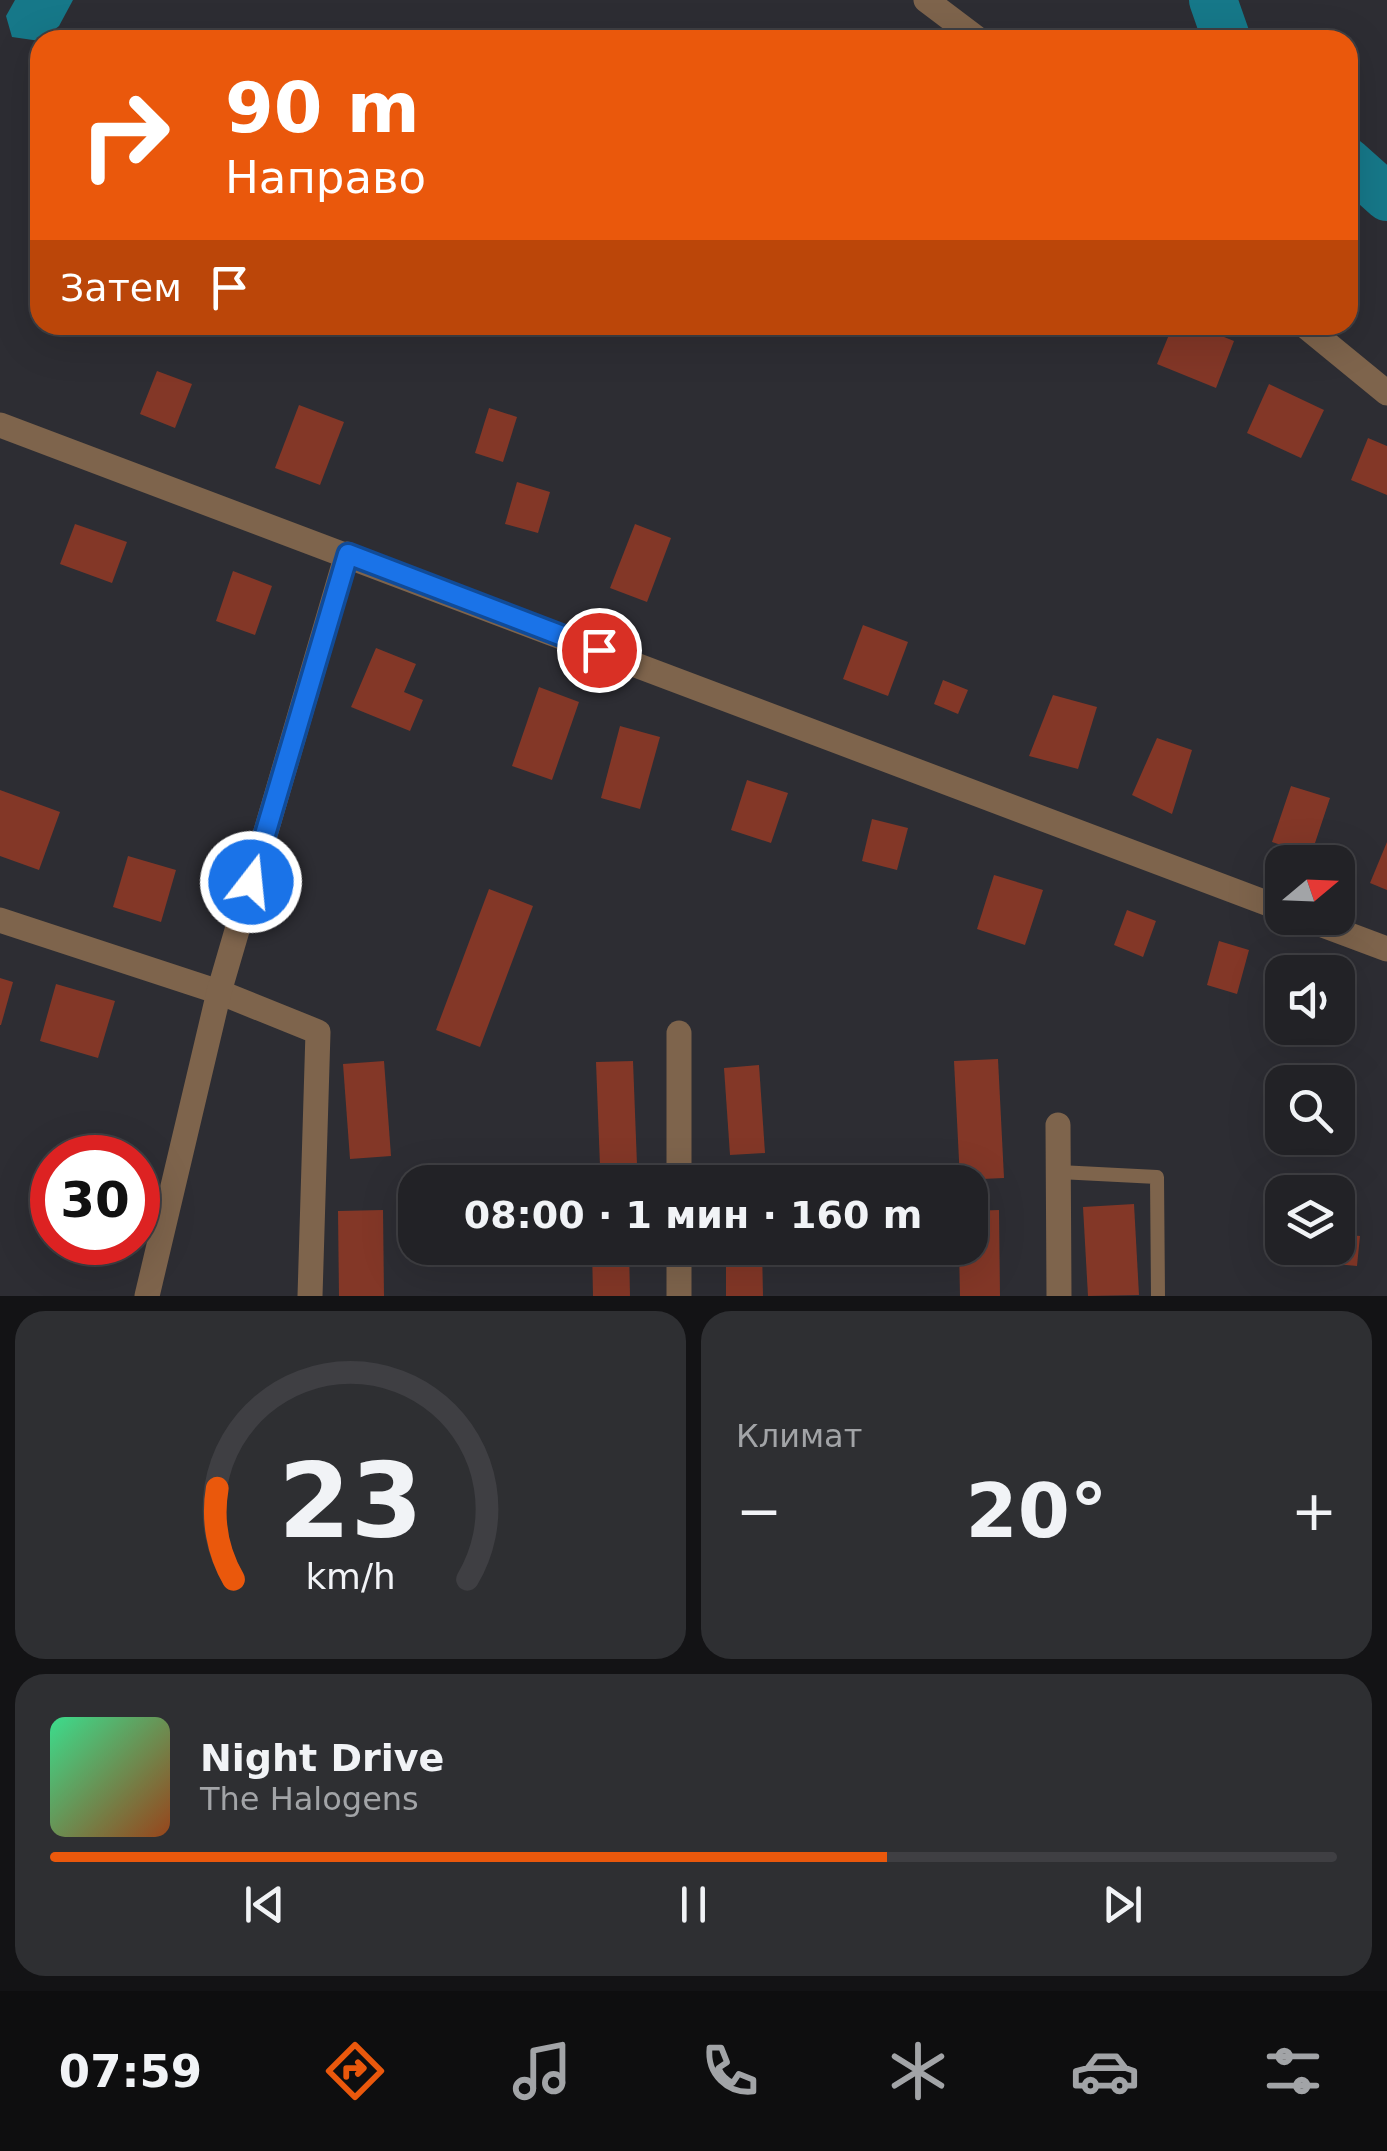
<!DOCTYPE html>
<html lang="ru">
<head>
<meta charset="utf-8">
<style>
  :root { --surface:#222226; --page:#2e2f32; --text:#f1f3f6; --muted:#a2a4a7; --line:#3f3f43; --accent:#ea580c }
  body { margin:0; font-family:"DejaVu Sans",sans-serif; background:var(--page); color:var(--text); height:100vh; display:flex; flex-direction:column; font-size:38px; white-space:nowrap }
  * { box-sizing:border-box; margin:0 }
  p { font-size:32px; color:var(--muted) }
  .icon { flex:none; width:55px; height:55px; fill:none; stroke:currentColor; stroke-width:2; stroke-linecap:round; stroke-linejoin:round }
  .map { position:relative; height:1296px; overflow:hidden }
  .panel { display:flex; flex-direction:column; gap:15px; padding:15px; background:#131315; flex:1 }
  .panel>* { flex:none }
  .top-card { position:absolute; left:30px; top:30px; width:1328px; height:305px; border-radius:30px; box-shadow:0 10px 40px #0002,0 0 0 2px var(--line); background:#ea580c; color:#fff; overflow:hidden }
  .needle { width:65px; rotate:71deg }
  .fabs { position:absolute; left:1265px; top:845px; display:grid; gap:20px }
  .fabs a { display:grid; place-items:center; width:90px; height:90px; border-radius:20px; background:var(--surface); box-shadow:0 10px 40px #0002,0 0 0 2px var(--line); font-size:50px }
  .speed { position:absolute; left:30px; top:1135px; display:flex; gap:20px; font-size:50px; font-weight:700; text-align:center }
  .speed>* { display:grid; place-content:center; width:130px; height:130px; border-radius:50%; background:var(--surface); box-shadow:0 10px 40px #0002,0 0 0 2px var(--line); line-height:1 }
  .speed .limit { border:15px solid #d22; background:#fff; color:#111 }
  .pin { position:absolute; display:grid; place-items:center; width:85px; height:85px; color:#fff; margin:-42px; border:5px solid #fff; border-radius:50%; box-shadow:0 2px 10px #0007 }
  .me { position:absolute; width:110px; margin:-55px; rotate:16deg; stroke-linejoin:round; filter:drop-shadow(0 0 8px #0008) }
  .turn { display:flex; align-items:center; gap:35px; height:210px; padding:0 30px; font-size:45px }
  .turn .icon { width:130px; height:130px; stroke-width:2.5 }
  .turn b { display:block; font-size:70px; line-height:85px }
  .then { display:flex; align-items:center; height:95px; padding:0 30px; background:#0003; gap:20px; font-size:38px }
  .big { font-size:75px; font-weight:700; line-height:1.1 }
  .panel .tile { flex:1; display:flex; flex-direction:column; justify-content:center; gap:15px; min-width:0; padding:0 35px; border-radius:30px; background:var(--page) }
  .panel .dial { align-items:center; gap:0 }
  .dial svg { height:260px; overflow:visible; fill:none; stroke:var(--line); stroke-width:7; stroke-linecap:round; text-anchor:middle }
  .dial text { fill:var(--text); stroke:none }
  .song { display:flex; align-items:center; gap:30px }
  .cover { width:120px; height:120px; border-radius:15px; background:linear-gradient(135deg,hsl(150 70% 55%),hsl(20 70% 35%)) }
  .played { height:10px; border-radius:5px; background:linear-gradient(90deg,var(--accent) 65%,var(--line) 65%) }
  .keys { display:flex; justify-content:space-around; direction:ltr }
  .heat { display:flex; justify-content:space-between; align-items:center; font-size:55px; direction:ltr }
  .panel .tiles { flex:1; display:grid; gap:15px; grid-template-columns:1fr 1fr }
  .tile:last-child { grid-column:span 2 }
  .trip { position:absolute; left:398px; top:1165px; width:590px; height:100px; border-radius:30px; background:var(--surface); box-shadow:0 10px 40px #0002,0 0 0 2px var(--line); font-weight:700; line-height:100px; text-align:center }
  .menu { display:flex; height:160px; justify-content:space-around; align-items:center; background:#0e0e0f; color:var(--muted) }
  .menu .icon { width:70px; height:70px }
  .menu .selected { color:var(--accent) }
  .menu b { font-size:45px; color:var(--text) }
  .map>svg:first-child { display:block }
</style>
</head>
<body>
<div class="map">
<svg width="1387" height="1296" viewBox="0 0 1387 1296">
  <rect width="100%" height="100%" fill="#2d2d33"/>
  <!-- water -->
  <path fill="#167889" d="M15,0H73L59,26L40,41L12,37L6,16Z"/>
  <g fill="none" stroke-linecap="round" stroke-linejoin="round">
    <!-- river -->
    <g stroke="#167889" stroke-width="48">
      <path d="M1213,0L1227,40"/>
      <path d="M1348,162L1387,197"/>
    </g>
  </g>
  <!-- building -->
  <g fill="#833727">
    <path d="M1098,325H1129L1125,335Z"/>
    <path d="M1173,325H1194L1234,341L1216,388L1157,364Z"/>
    <path d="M157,371L192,384L175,428L140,414Z"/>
    <path d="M1269,384L1324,410L1301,458L1247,433Z"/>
    <path d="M299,405L344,422L320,485L275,468Z"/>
    <path d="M489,408L517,417L503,462L475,453Z"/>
    <path d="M1368,438L1387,446V495L1351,480Z"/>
    <path d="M517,482L550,492L538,533L505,524Z"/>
    <path d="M75,524L127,542L112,583L60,564Z"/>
    <path d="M635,524L671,538L647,602L610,588Z"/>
    <path d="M233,571L272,586L255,635L216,621Z"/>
    <path d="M863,625L908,642L888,696L843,679Z"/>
    <path d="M376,648L416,664L404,692L423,700L410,731L351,707Z"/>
    <path d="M943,680L968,690L958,714L934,704Z"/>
    <path d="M539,687L579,702L552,780L512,766Z"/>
    <path d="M1053,695L1097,707L1078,769L1029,756Z"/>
    <path d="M620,726L660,737L640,809L601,798Z"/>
    <path d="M1157,738L1192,750L1172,814L1132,795Z"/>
    <path d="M747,780L788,793L771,843L731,830Z"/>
    <path d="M1291,786L1330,798L1311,855L1272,842Z"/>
    <path d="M0,790L60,812L39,870L0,856Z"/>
    <path d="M872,819L908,828L897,870L862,861Z"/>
    <path d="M1387,842V890L1370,883Z"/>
    <path d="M128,856L176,870L161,922L113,907Z"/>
    <path d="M994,875L1043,890L1025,945L977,929Z"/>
    <path d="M489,889L533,906L480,1047L436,1030Z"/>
    <path d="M1127,910L1156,921L1143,957L1114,945Z"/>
    <path d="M1219,941L1249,950L1237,994L1207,985Z"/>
    <path d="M0,978L13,982L1,1025H0Z"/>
    <path d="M56,984L115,1001L98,1058L40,1041Z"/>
    <path d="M998,1059L1004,1178L960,1180L954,1061Z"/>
    <path d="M384,1061L391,1156L350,1159L343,1064Z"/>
    <path d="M633,1061L637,1165L600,1166L596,1062Z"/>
    <path d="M759,1065L765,1153L730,1155L724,1068Z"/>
    <path d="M1134,1204L1139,1295L1088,1296L1083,1207Z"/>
    <path d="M383,1210L384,1296H339L338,1211Z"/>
    <path d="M999,1210L1000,1296H960L959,1248H970V1211Z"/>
    <path d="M1338,1234L1360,1236L1357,1266L1314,1262L1315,1248H1338Z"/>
    <path d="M592,1248H629L630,1296H593Z"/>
    <path d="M726,1248H762L763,1296H726Z"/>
  </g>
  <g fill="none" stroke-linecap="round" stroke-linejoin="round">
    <!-- service -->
    <path stroke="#7e644c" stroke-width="14" d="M1059,1172L1157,1177L1158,1296"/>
    <!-- minor -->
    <g stroke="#7e644c" stroke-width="25">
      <path d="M926,0L979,40"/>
      <path d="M1304,325L1387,393"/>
      <path d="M0,425L1282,909"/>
      <path d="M1304,918L1387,949"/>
      <path d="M0,920L219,992L318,1032L310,1296"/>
      <path d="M1058,1125L1059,1296"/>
      <path d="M679,1182V1033"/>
      <path d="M147,1296L219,992L347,554"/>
      <path d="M679,1296V1248"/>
    </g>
  </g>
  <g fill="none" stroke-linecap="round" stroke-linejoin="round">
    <defs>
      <path id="route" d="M251,882L348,554L599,650"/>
    </defs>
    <!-- route casing -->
    <use href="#route" stroke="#114b97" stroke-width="25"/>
    <!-- route -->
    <use href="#route" stroke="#1a73e8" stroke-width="18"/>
  </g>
</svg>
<div class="fabs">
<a><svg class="needle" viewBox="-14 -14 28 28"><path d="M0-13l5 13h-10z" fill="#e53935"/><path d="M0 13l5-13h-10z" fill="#a2a4a7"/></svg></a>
<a><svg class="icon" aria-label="sound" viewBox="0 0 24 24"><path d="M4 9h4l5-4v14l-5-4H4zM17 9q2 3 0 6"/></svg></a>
<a><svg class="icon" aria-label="search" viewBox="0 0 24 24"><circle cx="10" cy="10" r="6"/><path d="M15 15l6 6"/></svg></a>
<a><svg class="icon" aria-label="layers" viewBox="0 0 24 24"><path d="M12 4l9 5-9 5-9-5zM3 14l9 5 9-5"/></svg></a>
</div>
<div class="speed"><div class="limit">30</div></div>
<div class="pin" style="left:599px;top:650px;background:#d93025"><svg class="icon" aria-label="arrive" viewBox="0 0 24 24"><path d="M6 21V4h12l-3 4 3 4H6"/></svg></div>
<svg class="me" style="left:251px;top:882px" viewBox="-20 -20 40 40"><circle r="17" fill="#1a73e8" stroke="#fff" stroke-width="3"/><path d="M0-11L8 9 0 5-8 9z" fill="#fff"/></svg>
<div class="trip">08:00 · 1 мин · 160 m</div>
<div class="top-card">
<div class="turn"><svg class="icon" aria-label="right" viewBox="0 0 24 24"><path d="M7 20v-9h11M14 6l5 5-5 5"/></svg><div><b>90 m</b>Направо</div></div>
<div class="then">Затем<svg class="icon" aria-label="arrive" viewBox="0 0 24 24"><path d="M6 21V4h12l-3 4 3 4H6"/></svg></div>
</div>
</div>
<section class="panel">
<div class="tiles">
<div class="tile dial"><svg viewBox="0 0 100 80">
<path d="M14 69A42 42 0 1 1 86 69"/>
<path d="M14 69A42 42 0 0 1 9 41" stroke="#ea580c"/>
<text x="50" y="56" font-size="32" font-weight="700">23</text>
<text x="50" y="72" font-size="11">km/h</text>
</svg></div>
<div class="tile"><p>Климат</p>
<div class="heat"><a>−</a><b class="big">20°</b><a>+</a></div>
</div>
<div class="tile">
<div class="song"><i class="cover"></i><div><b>Night Drive</b><p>The Halogens</p></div></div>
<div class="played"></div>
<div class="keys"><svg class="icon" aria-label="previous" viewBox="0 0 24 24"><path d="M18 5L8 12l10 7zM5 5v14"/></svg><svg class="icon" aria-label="pause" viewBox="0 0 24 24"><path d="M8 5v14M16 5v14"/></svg><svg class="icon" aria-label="next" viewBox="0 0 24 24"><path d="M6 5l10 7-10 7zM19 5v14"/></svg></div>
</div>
</div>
</section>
<nav class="menu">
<b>07:59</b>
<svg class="icon selected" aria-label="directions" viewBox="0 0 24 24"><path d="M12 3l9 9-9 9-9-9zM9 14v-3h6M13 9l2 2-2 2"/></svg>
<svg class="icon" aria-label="music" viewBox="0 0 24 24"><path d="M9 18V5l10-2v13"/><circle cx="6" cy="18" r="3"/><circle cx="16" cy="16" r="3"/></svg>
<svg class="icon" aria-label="phone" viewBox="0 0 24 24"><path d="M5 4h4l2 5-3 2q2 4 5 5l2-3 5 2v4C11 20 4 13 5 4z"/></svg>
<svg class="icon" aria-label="climate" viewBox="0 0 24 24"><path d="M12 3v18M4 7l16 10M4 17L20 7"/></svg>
<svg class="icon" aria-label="car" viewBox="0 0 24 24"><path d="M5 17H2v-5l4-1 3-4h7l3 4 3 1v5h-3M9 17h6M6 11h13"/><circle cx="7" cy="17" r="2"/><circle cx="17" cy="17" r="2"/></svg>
<svg class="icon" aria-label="filters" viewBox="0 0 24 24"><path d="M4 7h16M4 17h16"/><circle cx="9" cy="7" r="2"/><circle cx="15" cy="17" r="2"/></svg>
</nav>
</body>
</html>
